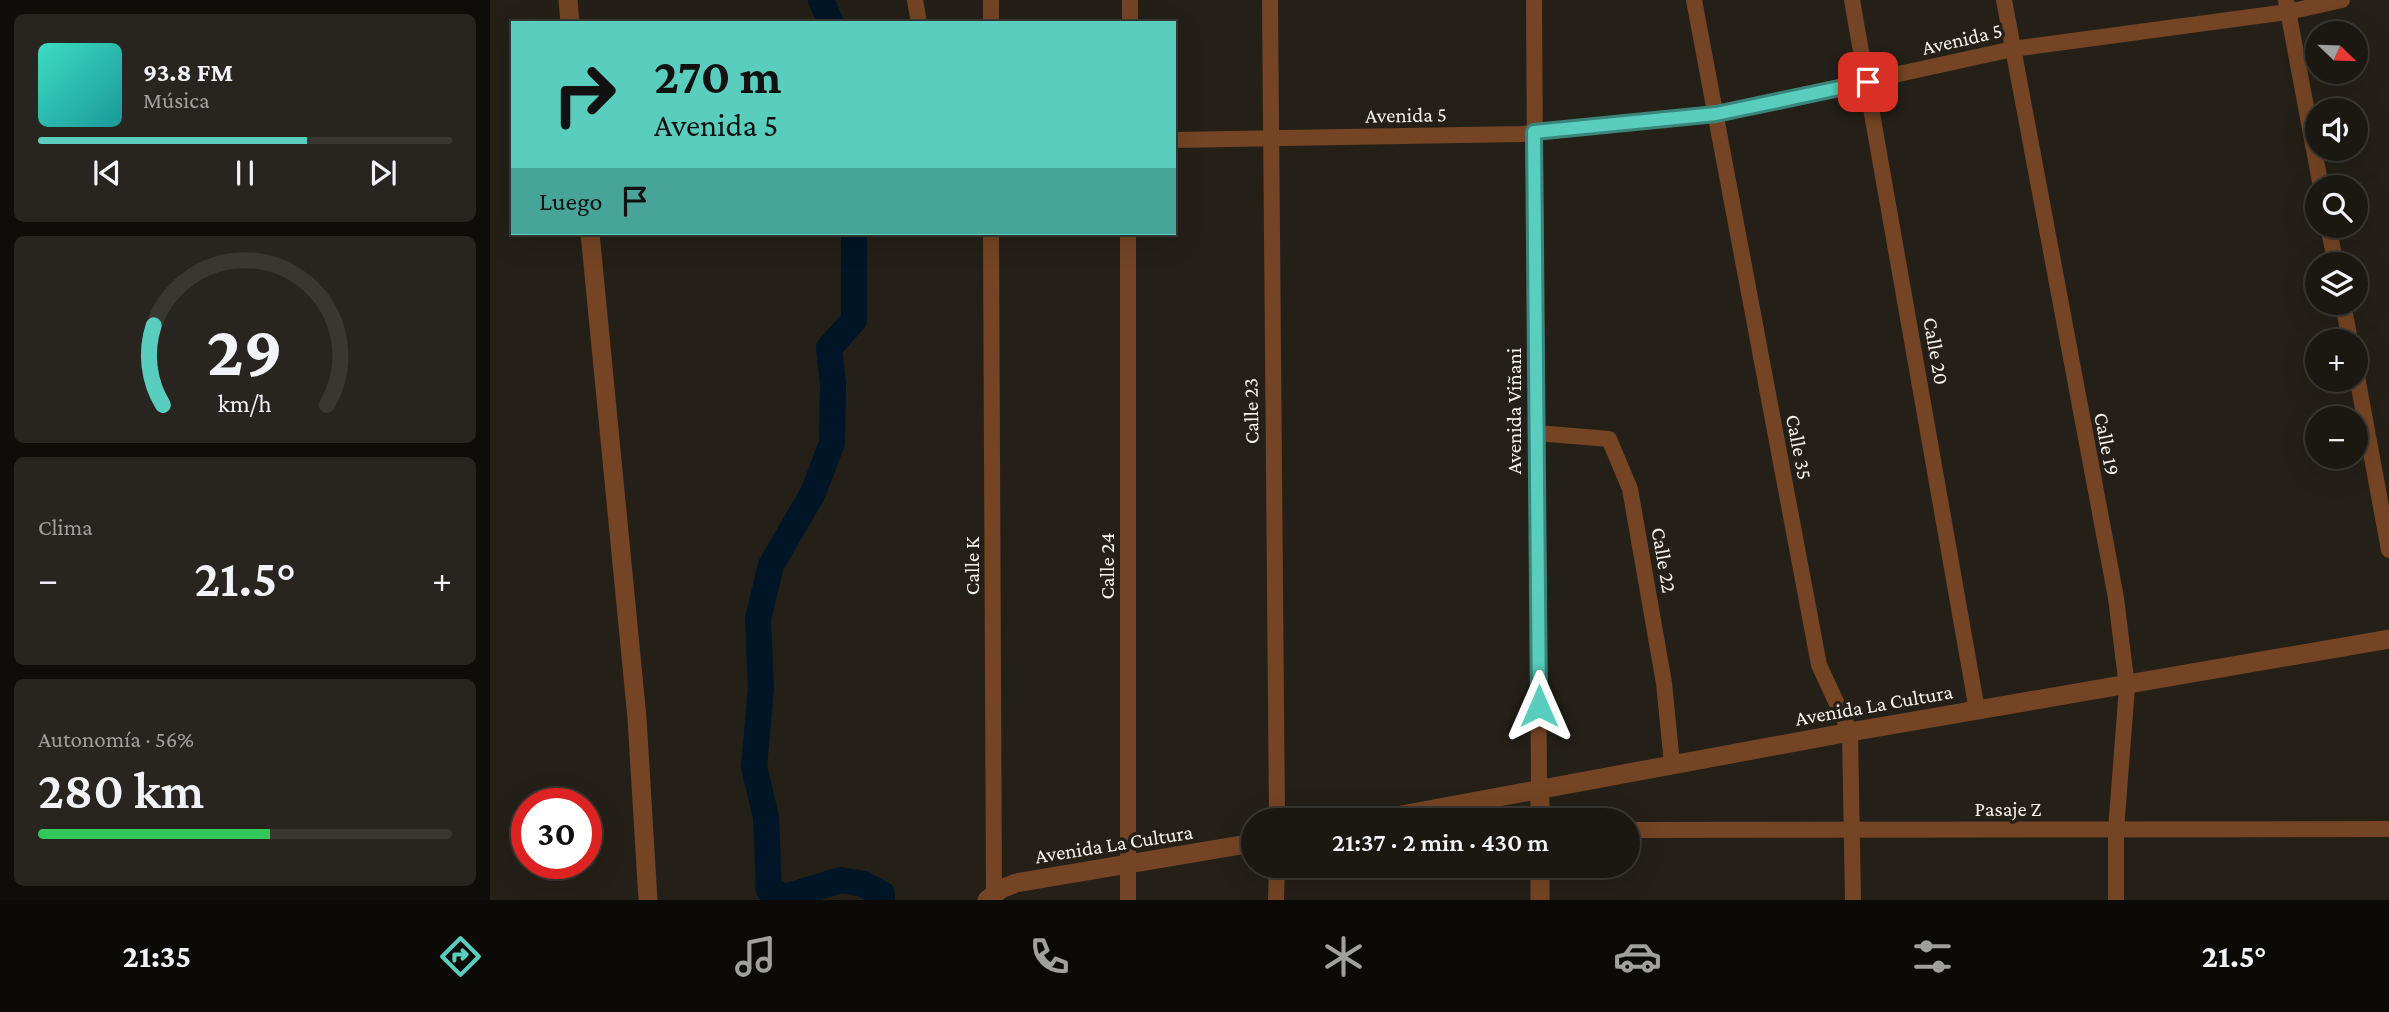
<!DOCTYPE html>
<html lang="es">
<head>
<meta charset="utf-8">
<style>
  :root { --surface:#1b1812; --page:#282520; --text:#f1f3f6; --muted:#a0a09f; --line:#393732; --accent:#59cebf }
  body { margin:0; font-family:"Crimson Pro",serif; background:var(--page); color:var(--text); height:100vh; display:flex; flex-direction:column; font-size:26px; white-space:nowrap }
  * { box-sizing:border-box; margin:0 }
  p { font-size:23px; color:var(--muted) }
  .icon { flex:none; width:38px; height:38px; fill:none; stroke:currentColor; stroke-width:2; stroke-linecap:round; stroke-linejoin:round }
  .map { position:relative; flex:1; overflow:hidden }
  .drawer { display:flex; flex-direction:column; gap:14px; padding:14px; background:#0f0d0a; width:490px }
  .drawer>* { flex:none }
  .guide { position:absolute; left:21px; top:21px; width:665px; height:214px; border-radius:0px; box-shadow:0 7px 28px #0002,0 0 0 2px var(--line); background:#59cebf; color:#111; overflow:hidden }
  .needle { width:46px; rotate:113deg }
  .controls { position:absolute; left:1815px; top:21px; display:grid; gap:14px }
  .controls a { display:grid; place-items:center; width:63px; height:63px; border-radius:50%; background:var(--surface); box-shadow:0 7px 28px #0002,0 0 0 2px var(--line); font-size:35px }
  .speed { position:absolute; left:21px; top:788px; display:flex; gap:14px; font-size:35px; font-weight:700; text-align:center }
  .speed>* { display:grid; place-content:center; width:91px; height:91px; border-radius:50%; background:var(--surface); box-shadow:0 7px 28px #0002,0 0 0 2px var(--line); line-height:1 }
  .speed .limit { border:10px solid #d22; background:#fff; color:#111 }
  .pin { position:absolute; display:grid; place-items:center; width:60px; height:60px; color:#fff; margin:-30px; border-radius:14px; box-shadow:0 4px 10px #0006 }
  .me { position:absolute; width:77px; margin:-38px; rotate:0deg; stroke-linejoin:round; filter:drop-shadow(0 0 5px #0008) }
  .turn { display:flex; align-items:center; gap:24px; height:147px; padding:0 28px; font-size:32px }
  .turn .icon { width:91px; height:91px; stroke-width:2.5 }
  .turn b { display:block; font-size:49px; line-height:60px }
  .then { display:flex; align-items:center; height:66px; padding:0 28px; background:#0003; gap:14px; font-size:26px }
  .big { font-size:52px; font-weight:600; line-height:1.1 }
  .drawer .tile { flex:1; display:flex; flex-direction:column; justify-content:center; gap:10px; min-width:0; padding:0 24px; border-radius:10px; background:var(--page) }
  .drawer .dial { align-items:center; gap:0 }
  .dial svg { height:182px; overflow:visible; fill:none; stroke:var(--line); stroke-width:7; stroke-linecap:round; text-anchor:middle }
  .dial text { fill:var(--text); stroke:none }
  .song { display:flex; align-items:center; gap:21px }
  .cover { width:84px; height:84px; border-radius:10px; background:linear-gradient(135deg,hsl(170 70% 55%),hsl(180 70% 35%)) }
  .played { height:7px; border-radius:4px; background:linear-gradient(90deg,var(--accent) 65%,var(--line) 65%) }
  .keys { display:flex; justify-content:space-around; direction:ltr }
  .heat { display:flex; justify-content:space-between; align-items:center; font-size:38px; direction:ltr }
  .charge { height:10px; border-radius:5px; background:linear-gradient(90deg,#34c759 56%,var(--line) 0) }
  .trip { position:absolute; left:751px; top:808px; width:399px; height:70px; border-radius:35px; background:var(--surface); box-shadow:0 7px 28px #0002,0 0 0 2px var(--line); font-weight:600; line-height:70px; text-align:center }
  .tab-bar { display:flex; height:112px; justify-content:space-around; align-items:center; background:#0b0a07; color:var(--muted) }
  .tab-bar .icon { width:49px; height:49px }
  .tab-bar .active { color:var(--accent) }
  .tab-bar b { font-size:32px; color:var(--text) }
  main { display:flex; flex:1; min-height:0 }
  .map>svg:first-child { display:block }
</style>
</head>
<body>
<main>
<section class="drawer">
<div class="tile">
<div class="song"><i class="cover"></i><div><b>93.8 FM</b><p>Música</p></div></div>
<div class="played"></div>
<div class="keys"><svg class="icon" aria-label="previous" viewBox="0 0 24 24"><path d="M18 5L8 12l10 7zM5 5v14"/></svg><svg class="icon" aria-label="pause" viewBox="0 0 24 24"><path d="M8 5v14M16 5v14"/></svg><svg class="icon" aria-label="next" viewBox="0 0 24 24"><path d="M6 5l10 7-10 7zM19 5v14"/></svg></div>
</div>
<div class="tile dial"><svg viewBox="0 0 100 80">
<path d="M14 69A42 42 0 1 1 86 69"/>
<path d="M14 69A42 42 0 0 1 10 34" stroke="#59cebf"/>
<text x="50" y="56" font-size="32" font-weight="700">29</text>
<text x="50" y="72" font-size="11">km/h</text>
</svg></div>
<div class="tile"><p>Clima</p>
<div class="heat"><a>−</a><b class="big">21.5°</b><a>+</a></div>
</div>
<div class="tile"><p>Autonomía · 56%</p><b class="big">280 km</b><div class="charge"></div></div>
</section>
<div class="map">
<svg width="1899" height="900" viewBox="0 0 1899 900">
  <rect width="100%" height="100%" fill="#242018"/>
  <g fill="none" stroke-linecap="round" stroke-linejoin="round">
    <!-- river -->
    <g stroke="#001525" stroke-width="26">
      <path d="M331,0L341,23"/>
      <path d="M364,233V320L339,348L343,384L342,443L323,493L281,565L268,619L271,688L264,767L276,817L279,890L295,897L351,880L373,884L392,894V900"/>
    </g>
    <!-- minor -->
    <g stroke="#744424" stroke-width="16">
      <path d="M425,0L429,23"/>
      <path d="M501,0V23"/>
      <path d="M780,0L787,821"/>
      <path d="M1044,0L1049,788"/>
      <path d="M1204,0L1329,665L1360,732L1363,900"/>
      <path d="M1362,0L1487,710"/>
      <path d="M1514,0L1626,598L1637,687L1626,830V900"/>
      <path d="M1796,0L1831,187"/>
      <path d="M640,23V0"/>
      <path d="M684,140L1032,134L1226,114L1523,49L1798,12L1852,0"/>
      <path d="M1838,226L1846,264"/>
      <path d="M501,233L504,900"/>
      <path d="M638,233V900"/>
      <path d="M1853,303L1860,341"/>
      <path d="M1866,371L1899,550"/>
      <path d="M1047,433L1119,439L1140,489L1174,683L1182,764"/>
      <path d="M1138,830L1899,829"/>
      <path d="M786,900L787,866"/>
    </g>
    <!-- tertiary -->
    <g stroke="#744424" stroke-width="19">
      <path d="M78,0L80,23"/>
      <path d="M100,233L147,718L158,900"/>
      <path d="M1049,788L1051,821"/>
      <path d="M879,821L1360,732L1899,639"/>
      <path d="M497,900L511,889L526,883L763,843"/>
      <path d="M1050,900V866"/>
    </g>
  </g>
  <g fill="none" stroke-linecap="round" stroke-linejoin="round">
    <defs>
      <path id="route" d="M1049,706L1044,132L1226,114L1378,82"/>
    </defs>
    <!-- route casing -->
    <use href="#route" stroke="#3a867c" stroke-width="18"/>
    <!-- route -->
    <use href="#route" stroke="#59cebf" stroke-width="12"/>
  </g>
  <g text-anchor="middle" stroke-width="7" stroke-linejoin="round" paint-order="stroke">
    <!-- street labels -->
    <g font-size="21" fill="#f3f1eb" stroke="#242018">
      <text transform="translate(1472 39) rotate(-13)" y="7">Avenida 5</text>
      <text transform="translate(916 115) rotate(-1)" y="7">Avenida 5</text>
      <text transform="translate(1446 351) rotate(80)" y="7">Calle 20</text>
      <text transform="translate(761 411) rotate(-91)" y="7">Calle 23</text>
      <text transform="translate(1024 411) rotate(-90)" y="7">Avenida Viñani</text>
      <text transform="translate(1617 444) rotate(79)" y="7">Calle 19</text>
      <text transform="translate(1309 447) rotate(79)" y="7">Calle 35</text>
      <text transform="translate(1174 560) rotate(80)" y="7">Calle 22</text>
      <text transform="translate(482 566) rotate(-90)" y="7">Calle K</text>
      <text transform="translate(617 566) rotate(-90)" y="7">Calle 24</text>
      <text transform="translate(1384 705) rotate(-10)" y="7">Avenida La Cultura</text>
      <text x="1518" y="816">Pasaje Z</text>
      <text transform="translate(624 844) rotate(-9)" y="7">Avenida La Cultura</text>
    </g>
  </g>
</svg>
<div class="controls">
<a><svg class="needle" viewBox="-14 -14 28 28"><path d="M0-13l5 13h-10z" fill="#e53935"/><path d="M0 13l5-13h-10z" fill="#a0a09f"/></svg></a>
<a><svg class="icon" aria-label="sound" viewBox="0 0 24 24"><path d="M4 9h4l5-4v14l-5-4H4zM17 9q2 3 0 6"/></svg></a>
<a><svg class="icon" aria-label="search" viewBox="0 0 24 24"><circle cx="10" cy="10" r="6"/><path d="M15 15l6 6"/></svg></a>
<a><svg class="icon" aria-label="layers" viewBox="0 0 24 24"><path d="M12 4l9 5-9 5-9-5zM3 14l9 5 9-5"/></svg></a>
<a>+</a>
<a>−</a>
</div>
<div class="speed"><div class="limit">30</div></div>
<div class="pin" style="left:1378px;top:82px;background:#d93025"><svg class="icon" aria-label="arrive" viewBox="0 0 24 24"><path d="M6 21V4h12l-3 4 3 4H6"/></svg></div>
<svg class="me" style="left:1049px;top:706px" viewBox="-20 -20 40 40"><path d="M0-17L14 15 0 8-14 15z" fill="#59cebf" stroke="#fff" stroke-width="4"/></svg>
<div class="trip">21:37 · 2 min · 430 m</div>
<div class="guide">
<div class="turn"><svg class="icon" aria-label="right" viewBox="0 0 24 24"><path d="M7 20v-9h11M14 6l5 5-5 5"/></svg><div><b>270 m</b>Avenida 5</div></div>
<div class="then">Luego<svg class="icon" aria-label="arrive" viewBox="0 0 24 24"><path d="M6 21V4h12l-3 4 3 4H6"/></svg></div>
</div>
</div>
</main>
<nav class="tab-bar">
<b>21:35</b>
<svg class="icon active" aria-label="directions" viewBox="0 0 24 24"><path d="M12 3l9 9-9 9-9-9zM9 14v-3h6M13 9l2 2-2 2"/></svg>
<svg class="icon" aria-label="music" viewBox="0 0 24 24"><path d="M9 18V5l10-2v13"/><circle cx="6" cy="18" r="3"/><circle cx="16" cy="16" r="3"/></svg>
<svg class="icon" aria-label="phone" viewBox="0 0 24 24"><path d="M5 4h4l2 5-3 2q2 4 5 5l2-3 5 2v4C11 20 4 13 5 4z"/></svg>
<svg class="icon" aria-label="climate" viewBox="0 0 24 24"><path d="M12 3v18M4 7l16 10M4 17L20 7"/></svg>
<svg class="icon" aria-label="car" viewBox="0 0 24 24"><path d="M5 17H2v-5l4-1 3-4h7l3 4 3 1v5h-3M9 17h6M6 11h13"/><circle cx="7" cy="17" r="2"/><circle cx="17" cy="17" r="2"/></svg>
<svg class="icon" aria-label="filters" viewBox="0 0 24 24"><path d="M4 7h16M4 17h16"/><circle cx="9" cy="7" r="2"/><circle cx="15" cy="17" r="2"/></svg>
<b>21.5°</b>
</nav>
</body>
</html>
